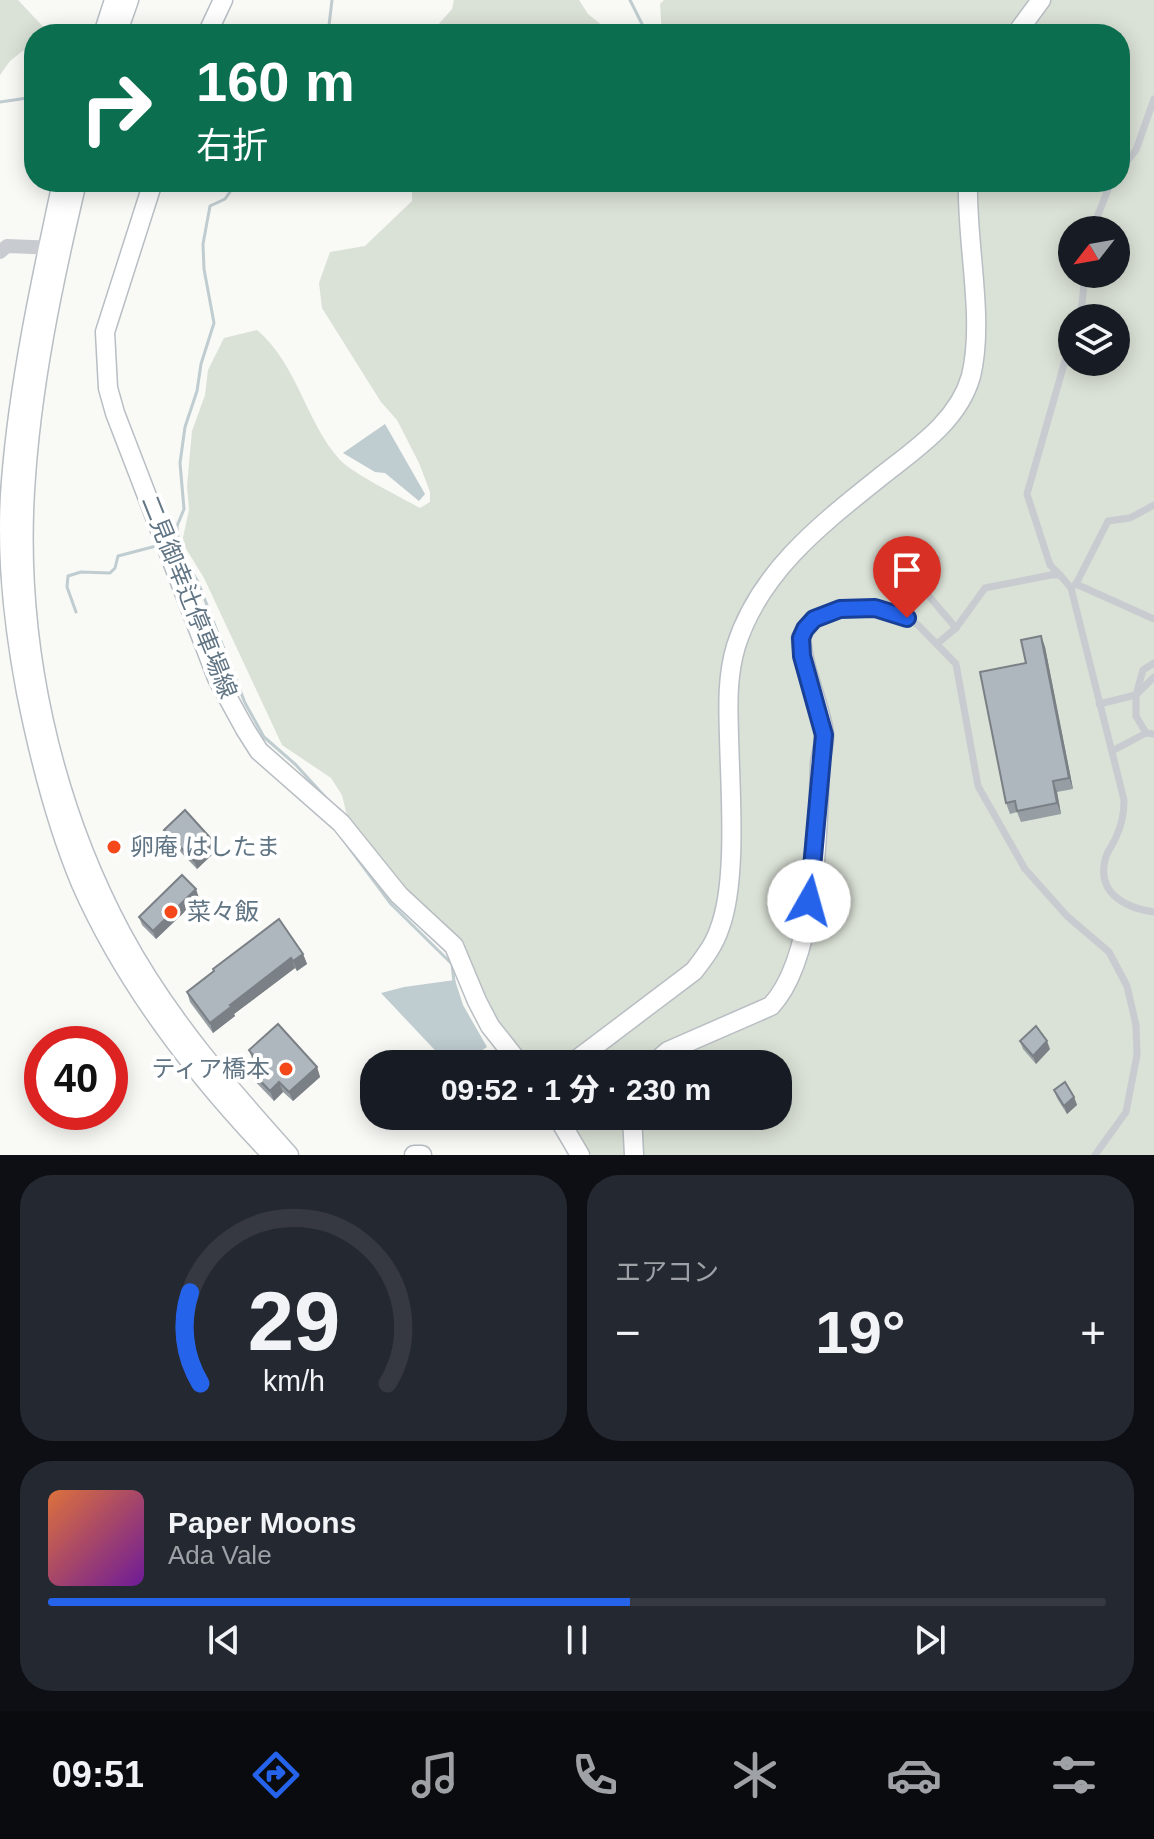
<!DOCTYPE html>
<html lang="ja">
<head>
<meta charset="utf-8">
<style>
  :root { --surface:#171b24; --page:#242831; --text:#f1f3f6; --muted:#9ea1a6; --line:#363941; --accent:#2563eb }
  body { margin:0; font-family:Arial,"Noto Sans JP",sans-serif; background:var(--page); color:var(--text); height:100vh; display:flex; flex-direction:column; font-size:30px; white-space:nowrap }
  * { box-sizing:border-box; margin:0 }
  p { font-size:26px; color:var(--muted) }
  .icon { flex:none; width:44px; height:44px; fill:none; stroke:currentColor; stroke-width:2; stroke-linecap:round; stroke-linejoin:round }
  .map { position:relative; height:1155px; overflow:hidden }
  .side { display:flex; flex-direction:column; gap:20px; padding:20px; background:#0d0f14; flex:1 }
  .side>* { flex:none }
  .banner { position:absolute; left:24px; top:24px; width:1106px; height:168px; border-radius:32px; box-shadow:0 4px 20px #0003; background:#0b6e4f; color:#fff; overflow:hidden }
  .needle { width:52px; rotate:239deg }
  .fabs { position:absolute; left:1058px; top:216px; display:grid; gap:16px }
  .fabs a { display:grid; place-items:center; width:72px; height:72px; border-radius:50%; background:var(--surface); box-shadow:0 4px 20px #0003; font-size:40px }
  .speed { position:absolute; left:24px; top:1026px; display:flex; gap:16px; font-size:40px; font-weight:700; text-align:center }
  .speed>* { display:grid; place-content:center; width:104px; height:104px; border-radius:50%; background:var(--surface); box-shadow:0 4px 20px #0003; line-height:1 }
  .speed .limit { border:12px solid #d22; background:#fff; color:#111 }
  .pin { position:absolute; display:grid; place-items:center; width:68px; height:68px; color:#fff; margin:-82px -34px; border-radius:50% 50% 50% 0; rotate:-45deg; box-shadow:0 0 8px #0007 }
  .pin .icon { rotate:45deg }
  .me { position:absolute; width:88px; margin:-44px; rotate:7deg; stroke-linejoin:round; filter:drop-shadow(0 0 6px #0008) }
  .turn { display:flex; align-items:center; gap:28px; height:168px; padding:0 40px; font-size:36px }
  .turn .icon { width:104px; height:104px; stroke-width:2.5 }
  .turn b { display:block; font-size:56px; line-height:68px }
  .big { font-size:60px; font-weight:800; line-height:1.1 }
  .side .tile { flex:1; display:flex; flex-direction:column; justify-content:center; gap:12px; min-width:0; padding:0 28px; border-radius:32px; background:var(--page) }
  .side .dial { align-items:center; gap:0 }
  .dial svg { height:208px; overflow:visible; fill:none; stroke:var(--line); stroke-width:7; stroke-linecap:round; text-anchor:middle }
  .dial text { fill:var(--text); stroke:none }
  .song { display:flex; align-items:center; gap:24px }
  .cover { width:96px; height:96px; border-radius:12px; background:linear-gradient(135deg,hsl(20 70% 55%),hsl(280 70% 35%)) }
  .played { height:8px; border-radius:4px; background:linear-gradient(90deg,var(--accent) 55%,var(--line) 55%) }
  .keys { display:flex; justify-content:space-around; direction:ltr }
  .heat { display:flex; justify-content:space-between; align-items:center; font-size:44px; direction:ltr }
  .side .tiles { flex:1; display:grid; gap:20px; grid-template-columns:1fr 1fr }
  .tile:last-child { grid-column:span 2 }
  .trip { position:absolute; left:360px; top:1050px; width:432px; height:80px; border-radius:32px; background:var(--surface); box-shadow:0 4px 20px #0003; font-weight:800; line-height:80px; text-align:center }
  .menu { display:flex; height:128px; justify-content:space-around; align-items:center; background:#090b0e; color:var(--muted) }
  .menu .icon { width:56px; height:56px }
  .menu .on { color:var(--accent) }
  .menu b { font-size:36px; color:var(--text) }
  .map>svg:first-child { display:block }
</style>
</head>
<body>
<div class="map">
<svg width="1154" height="1155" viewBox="0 0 1154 1155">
  <rect width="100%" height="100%" fill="#f9f9f6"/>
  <!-- green -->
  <g fill="#dae1d6" fill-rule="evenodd">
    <path d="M0,0H18L47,31L43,34H34V42L10,61L0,75Z"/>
    <path d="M454,0H579L588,14L613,34H430L452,9Z"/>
    <path d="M664,0H1154V1155H591L566,1116H778V1064H525L502,1035L448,930L385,867L347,816L342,795L331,778L282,745L204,578L182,542L189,510L187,486L192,431L205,395L208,370L224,338L257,330C298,365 305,421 340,460C352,473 402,498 420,508L430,502V492L419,463L397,420L381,402L322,308L319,283L330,252L365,246L412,201V182H1120V34H662L660,4ZM1072,230H1116V274H1072ZM1072,318H1116V362H1072Z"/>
  </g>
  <!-- water -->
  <g fill="#bfccd0">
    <path d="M385,424L425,494L419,501L385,473L375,472L343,453Z"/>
    <path d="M455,980L463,1005L487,1047L461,1064H448L381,993L404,987Z"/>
  </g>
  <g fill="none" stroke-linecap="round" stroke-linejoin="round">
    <!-- stream -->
    <g stroke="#bfccd0" stroke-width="3">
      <path d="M630,0L647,34"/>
      <path d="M169,34L184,30L196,34"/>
      <path d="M262,34L271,32L275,34"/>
      <path d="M328,34L332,0"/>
      <path d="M0,102L34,97"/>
      <path d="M237,182L225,199L210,206L203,244L204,269L214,323L201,364L197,391L185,427L180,463L184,509L177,526L178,538L174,543L198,582L245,703L264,737L296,765L338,811"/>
      <path d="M76,612L67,587L68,576L81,572L110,573L115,568L118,556L160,545"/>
      <path d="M336,830L391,904L452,964L454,982"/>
    </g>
    <defs>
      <g id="secondary">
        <path d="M103,34L114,0"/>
        <path d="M117,34L129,0"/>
        <path d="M207,34L223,0"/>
        <path d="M1016,34L1041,0"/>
        <path d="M62,182C41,280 19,380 11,481C5,550 13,623 26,692C39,757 55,822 81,884C126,986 195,1075 272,1155"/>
        <path d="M77,182C53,283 31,387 25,491C16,642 51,801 122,934C166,1016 227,1086 289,1155"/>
        <path d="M153,182L105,332L108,388L115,413L217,678L245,729L259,751L341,823L399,895L454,946L477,1001L490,1026L520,1064"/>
        <path d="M571,1064L694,971C704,958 714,945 719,930C738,882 730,789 729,736C728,705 727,676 736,646C760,570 824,522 884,474C917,448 959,420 971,376C985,319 966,242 968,182"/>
        <path d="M653,1064L668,1051L771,1006C816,958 818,829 820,764C821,754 825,743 824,733C819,701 803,671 801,638"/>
        <path d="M557,1116L580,1155"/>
        <path d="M632,1116L634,1155"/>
        <path d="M414,1155H422"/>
      </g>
    </defs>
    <!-- secondary casing -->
    <use href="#secondary" stroke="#b8bec3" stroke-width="21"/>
    <!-- lane -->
    <g stroke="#c8ccd0" stroke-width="7">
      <path d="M1120,170L1136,150L1154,99"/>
      <path d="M1092,230L1111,182"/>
      <path d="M1078,318L1082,304L1085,274"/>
      <path d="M937,559L924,570L922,588L956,628"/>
      <path d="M1060,575L1050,565L1027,494L1072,336"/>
      <path d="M1076,584L1154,619"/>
      <path d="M1071,588L1076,584L1108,521L1130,518L1154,505"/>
      <path d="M801,636L814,619L828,612L858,607L875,608L907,618L918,625L956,664L978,786L1025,869L1067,916L1109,952L1127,986L1136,1025L1137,1055L1126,1112L1095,1155"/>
      <path d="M938,643L956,628L985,588L1051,575H1060L1071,588L1124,800C1124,813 1122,825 1116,837C1113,845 1107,851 1105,860C1097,894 1126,908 1154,912"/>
      <path d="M1099,704L1136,695L1143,670L1154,663"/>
      <path d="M1146,733L1136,716V695L1154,677"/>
      <path d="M1112,751L1146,733L1154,734"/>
    </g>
    <!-- street -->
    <path stroke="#c8ccd0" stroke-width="14" d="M0,252L7,246L57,248"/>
    <!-- secondary -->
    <use href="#secondary" stroke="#fff" stroke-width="18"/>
  </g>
  <!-- wall -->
  <g fill="#969da3">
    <path d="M1041,636L1045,647L1073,789L1057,792L1061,814L1021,822L1017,812L1010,814L1006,803L1026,663Z"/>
    <path d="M164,830L217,850L197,869L167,838Z"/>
    <path d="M199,898L156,939L142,925L139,917Z"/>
    <path d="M303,954L307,964L297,971L295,968L234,1014L235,1016L213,1033L190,1002L187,992L214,971L213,969Z"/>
    <path d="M1020,1041L1050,1049L1036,1064L1023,1049Z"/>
    <path d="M249,1050L317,1067L320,1077L293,1101L283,1092L274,1101L251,1077L247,1067L253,1061Z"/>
    <path d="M1054,1090L1074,1097L1077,1105L1067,1114L1057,1098Z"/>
  </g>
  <!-- shaded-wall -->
  <g fill="#7a8085">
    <path d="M1041,636L1045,647L1073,789L1069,778Z"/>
    <path d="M1053,781L1057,792L1061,814L1057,803Z"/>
    <path d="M214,842L217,850L197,869L194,861Z"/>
    <path d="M196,889L199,898L156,939L153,931Z"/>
    <path d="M303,954L307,964L297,971L293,961Z"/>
    <path d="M291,958L295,968L234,1014L235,1016L213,1033L210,1023L230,1005Z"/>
    <path d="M1047,1041L1050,1049L1036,1064L1033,1056Z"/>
    <path d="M317,1067L320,1077L293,1101L289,1092Z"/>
    <path d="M279,1082L283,1092L274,1101L270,1091Z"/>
    <path d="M1074,1097L1077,1105L1067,1114L1064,1106Z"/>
  </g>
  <!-- building -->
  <g fill="#afb7be" stroke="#7a8085" stroke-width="2">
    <path d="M1041,636L1069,778L1053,781L1057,803L1017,811L1015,801L1006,803L980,672L1026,663L1021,640Z"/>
    <path d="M185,810L214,842L194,861L164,830Z"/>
    <path d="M182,875L196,889L153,931L139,917Z"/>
    <path d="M279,919L303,954L293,961L291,958L230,1005L232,1006L210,1023L187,992L214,971L213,969Z"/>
    <path d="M278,1024L317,1067L289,1092L279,1082L270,1091L247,1067L256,1059L249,1050Z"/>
    <path d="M1036,1026L1047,1041L1033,1056L1020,1041Z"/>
    <path d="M1065,1082L1074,1097L1064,1106L1054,1090Z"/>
  </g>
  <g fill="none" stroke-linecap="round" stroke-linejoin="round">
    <defs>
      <path id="route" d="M809,901L824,735L802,656L801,638L805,629L814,619L840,609L875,608L907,618"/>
    </defs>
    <!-- route casing -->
    <use href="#route" stroke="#184099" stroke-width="20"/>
    <!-- route -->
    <use href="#route" stroke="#2563eb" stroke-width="14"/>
  </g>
  <!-- markers -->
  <g fill="#f4481b" stroke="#fff" stroke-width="3">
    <circle cx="114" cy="847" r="8"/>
    <circle cx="171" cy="912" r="8"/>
    <circle cx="286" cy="1069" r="8"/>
  </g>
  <g text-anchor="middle" stroke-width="8" stroke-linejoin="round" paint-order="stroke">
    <!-- street labels -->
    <g font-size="24" fill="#617584" stroke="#fff">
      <text transform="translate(189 597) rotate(68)" y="8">二見御幸辻停車場線</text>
    </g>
    <!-- poi labels -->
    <g font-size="24" fill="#617584" stroke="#fff" text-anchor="start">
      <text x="130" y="855">卵庵 はしたま</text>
      <text x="187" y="920">菜々飯</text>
      <text x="270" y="1077" text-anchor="end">ティア橋本</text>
    </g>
  </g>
</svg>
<div class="fabs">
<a><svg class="needle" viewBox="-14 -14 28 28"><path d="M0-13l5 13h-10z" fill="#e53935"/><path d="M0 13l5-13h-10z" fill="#9ea1a6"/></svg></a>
<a><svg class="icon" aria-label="layers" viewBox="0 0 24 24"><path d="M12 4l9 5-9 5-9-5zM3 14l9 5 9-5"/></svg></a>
</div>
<div class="speed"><div class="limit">40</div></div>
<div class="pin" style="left:907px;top:618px;background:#d93025"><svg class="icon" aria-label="arrive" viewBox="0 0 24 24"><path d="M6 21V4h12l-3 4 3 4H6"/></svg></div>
<svg class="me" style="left:809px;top:901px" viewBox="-20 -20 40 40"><circle r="19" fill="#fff"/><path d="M0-13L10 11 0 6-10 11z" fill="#2563eb"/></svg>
<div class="trip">09:52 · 1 分 · 230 m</div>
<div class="banner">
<div class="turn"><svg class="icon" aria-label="right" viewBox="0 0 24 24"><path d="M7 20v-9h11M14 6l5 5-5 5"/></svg><div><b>160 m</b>右折</div></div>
</div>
</div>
<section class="side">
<div class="tiles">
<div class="tile dial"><svg viewBox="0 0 100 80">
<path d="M14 69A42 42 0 1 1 86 69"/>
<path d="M14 69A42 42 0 0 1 10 34" stroke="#2563eb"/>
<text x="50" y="56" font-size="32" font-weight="700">29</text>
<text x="50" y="72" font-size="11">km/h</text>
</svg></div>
<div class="tile"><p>エアコン</p>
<div class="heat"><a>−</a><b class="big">19°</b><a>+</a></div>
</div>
<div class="tile">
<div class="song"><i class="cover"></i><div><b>Paper Moons</b><p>Ada Vale</p></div></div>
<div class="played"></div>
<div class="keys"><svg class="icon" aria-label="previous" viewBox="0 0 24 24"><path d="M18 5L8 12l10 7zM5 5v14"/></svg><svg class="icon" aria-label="pause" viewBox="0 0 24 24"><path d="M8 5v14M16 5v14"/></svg><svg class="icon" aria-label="next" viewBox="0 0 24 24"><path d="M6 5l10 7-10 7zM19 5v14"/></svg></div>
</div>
</div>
</section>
<nav class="menu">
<b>09:51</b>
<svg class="icon on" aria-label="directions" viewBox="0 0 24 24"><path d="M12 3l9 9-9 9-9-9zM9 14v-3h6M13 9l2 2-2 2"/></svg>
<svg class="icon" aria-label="music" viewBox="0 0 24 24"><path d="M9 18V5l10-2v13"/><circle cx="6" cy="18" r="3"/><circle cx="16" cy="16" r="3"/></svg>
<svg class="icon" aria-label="phone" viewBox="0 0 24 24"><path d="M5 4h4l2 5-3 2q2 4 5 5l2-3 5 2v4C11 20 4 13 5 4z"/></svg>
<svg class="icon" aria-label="climate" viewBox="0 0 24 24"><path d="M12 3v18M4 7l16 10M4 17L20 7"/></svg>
<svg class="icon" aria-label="car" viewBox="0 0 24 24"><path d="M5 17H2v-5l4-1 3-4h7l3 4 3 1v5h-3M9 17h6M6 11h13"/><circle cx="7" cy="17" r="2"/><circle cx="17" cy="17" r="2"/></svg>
<svg class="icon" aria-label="filters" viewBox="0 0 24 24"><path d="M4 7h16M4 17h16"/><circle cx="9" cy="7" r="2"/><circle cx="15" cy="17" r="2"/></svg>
</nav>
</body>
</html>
